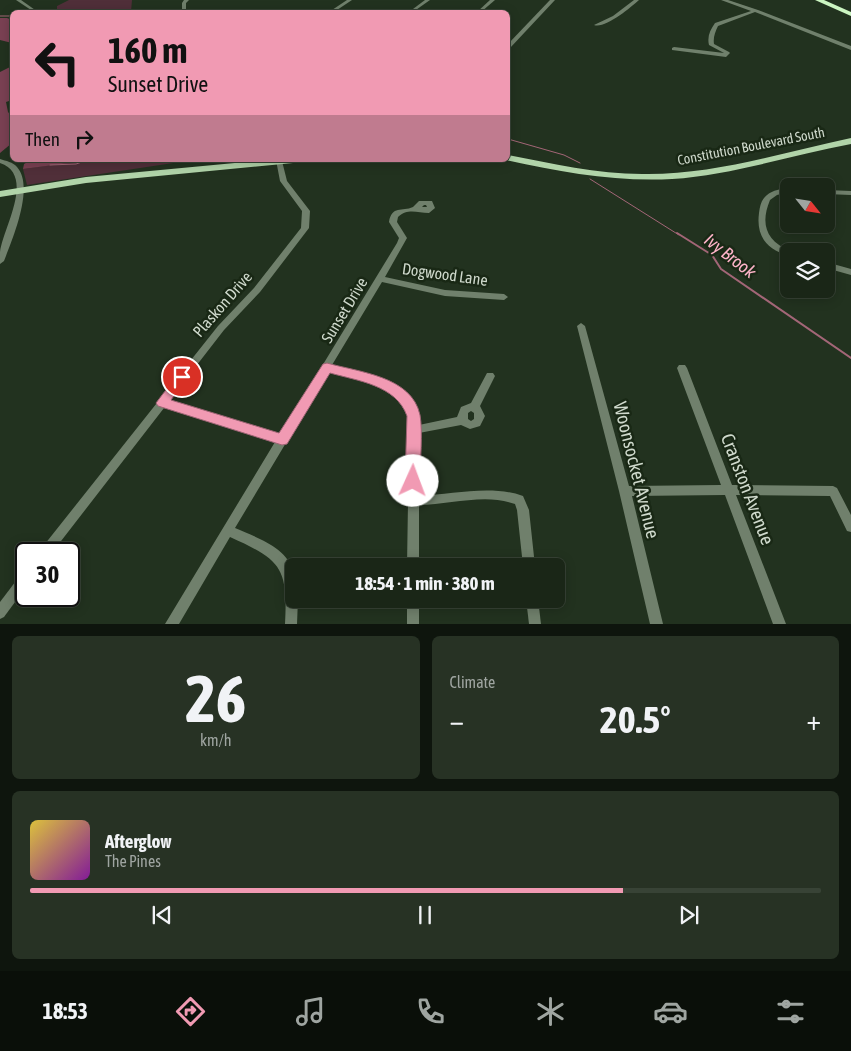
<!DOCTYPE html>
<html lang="en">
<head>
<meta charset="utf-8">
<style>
  :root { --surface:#1a2617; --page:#273224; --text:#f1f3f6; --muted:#9fa5a1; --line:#384336; --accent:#f19ab3 }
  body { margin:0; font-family:"Asap Condensed",sans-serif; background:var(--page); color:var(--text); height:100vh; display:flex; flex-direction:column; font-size:19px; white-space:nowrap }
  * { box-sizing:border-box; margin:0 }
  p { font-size:16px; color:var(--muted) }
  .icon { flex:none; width:28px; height:28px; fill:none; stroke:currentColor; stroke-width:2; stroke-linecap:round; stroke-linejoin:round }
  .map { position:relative; height:624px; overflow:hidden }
  .panel { display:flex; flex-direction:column; gap:12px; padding:12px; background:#0e150d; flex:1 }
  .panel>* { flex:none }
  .guide { position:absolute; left:10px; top:10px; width:500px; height:152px; border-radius:8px; box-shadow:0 2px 12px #0003,0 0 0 1px var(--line); background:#f19ab3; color:#111; overflow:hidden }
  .needle { width:32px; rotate:120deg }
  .buttons { position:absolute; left:780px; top:178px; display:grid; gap:10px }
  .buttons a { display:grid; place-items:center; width:55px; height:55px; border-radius:8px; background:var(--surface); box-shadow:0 2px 12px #0003,0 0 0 1px var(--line); font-size:25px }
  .speed { position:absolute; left:15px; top:542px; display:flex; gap:10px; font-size:25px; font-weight:700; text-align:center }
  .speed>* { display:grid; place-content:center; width:65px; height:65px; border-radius:50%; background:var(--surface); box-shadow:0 2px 12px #0003,0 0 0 1px var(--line); line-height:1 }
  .speed .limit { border:2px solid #111; border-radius:8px; background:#fff; color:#111 }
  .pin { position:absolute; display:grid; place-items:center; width:42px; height:42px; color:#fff; margin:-21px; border:2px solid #fff; border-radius:50%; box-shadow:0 1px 5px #0007 }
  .me { position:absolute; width:55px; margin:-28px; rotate:2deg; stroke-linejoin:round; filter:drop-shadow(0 0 4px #0008) }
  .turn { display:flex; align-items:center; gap:18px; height:105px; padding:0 15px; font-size:22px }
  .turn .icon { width:65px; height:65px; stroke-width:2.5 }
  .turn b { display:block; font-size:35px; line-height:42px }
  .then { display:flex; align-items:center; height:48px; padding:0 15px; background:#0003; gap:10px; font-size:19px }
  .big { font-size:38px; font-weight:700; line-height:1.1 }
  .panel .card { flex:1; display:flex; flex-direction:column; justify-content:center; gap:8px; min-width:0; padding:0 18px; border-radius:8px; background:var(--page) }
  .panel .dial { align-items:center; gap:0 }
  .dial b { font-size:65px; line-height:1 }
  .song { display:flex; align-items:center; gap:15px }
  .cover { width:60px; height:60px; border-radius:8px; background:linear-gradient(135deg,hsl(50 70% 55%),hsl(290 70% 35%)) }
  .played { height:5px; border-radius:2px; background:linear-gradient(90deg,var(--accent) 75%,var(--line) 75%) }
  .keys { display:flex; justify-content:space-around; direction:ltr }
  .heat { display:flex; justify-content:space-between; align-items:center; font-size:28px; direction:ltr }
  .panel .tiles { flex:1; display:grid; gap:12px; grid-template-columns:1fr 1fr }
  .card:last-child { grid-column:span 2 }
  .trip { position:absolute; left:285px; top:558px; width:280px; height:50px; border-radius:8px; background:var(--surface); box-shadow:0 2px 12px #0003,0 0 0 1px var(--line); font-weight:700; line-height:50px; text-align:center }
  .tab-bar { display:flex; height:80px; justify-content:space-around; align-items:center; background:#0a0f09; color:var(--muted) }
  .tab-bar .icon { width:35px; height:35px }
  .tab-bar .active { color:var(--accent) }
  .tab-bar b { font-size:22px; color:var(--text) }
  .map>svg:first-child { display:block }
</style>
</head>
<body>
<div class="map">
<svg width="851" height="624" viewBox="0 0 851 624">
  <rect width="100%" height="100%" fill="#22321f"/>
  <!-- green -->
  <g fill="#502f39">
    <path d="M69,0H132L131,12H51L57,10V6Z"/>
    <path d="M87,160H218L202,163L180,162L27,185L23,169Z"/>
  </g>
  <!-- forest -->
  <g fill="#7a4153">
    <path d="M0,18H7L12,20V43L0,40Z"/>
    <path d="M12,66V100L6,102L8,112L12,117V143L0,153V72Z"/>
    <path d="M31,160H92L23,169L24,164Z"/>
  </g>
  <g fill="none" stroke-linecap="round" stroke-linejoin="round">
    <!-- stream-far1 -->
    <g stroke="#a36677" stroke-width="1">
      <path d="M0,16H10"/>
      <path d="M508,139L564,155L580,163"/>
      <path d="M50,165L76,164L88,160"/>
      <path d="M590,179L679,235"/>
    </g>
    <!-- stream -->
    <path stroke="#a36677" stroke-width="2" d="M677,233L712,255L721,269L851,358"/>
    <!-- minor -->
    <g fill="#70806c" fill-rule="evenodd">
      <path d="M16,0H21L38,12H34Z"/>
      <path d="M184,0H189L186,3V12H182V3Z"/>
      <path d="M347,0H352L334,12H329Z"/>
      <path d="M425,0H430L413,12H409Z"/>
      <path d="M490,0H495L481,12H477Z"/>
      <path d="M550,0H555L510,48H508V44Z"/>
      <path d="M634,0H639C630,8 605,29 594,25L613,16Z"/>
      <path d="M721,0H728L758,10L851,46V50L755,12L718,26C715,32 713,38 714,44L729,52L730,53L726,57L672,50V48L674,47L724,53L709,45C707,37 710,30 715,23L751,11Z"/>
      <path d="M0,159C6,161 13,162 17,167C35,187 12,240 4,261L0,264C0,260 0,255 0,252C3,228 36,175 0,163Z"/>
      <path d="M276,160L282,161L287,181L310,211L309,228L260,292L224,330L169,401L280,435L397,243L399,238L389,222C392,205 402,212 413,207C415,205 417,203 419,201H432L435,208L429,213C417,213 408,208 398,217L397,222L407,238L385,277L445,290L504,294L508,297L504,300L445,296L382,282L332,365C367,374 417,380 419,425L457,417L461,407L471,403L487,373H493L495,376L480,406L485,416L480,426L470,429L461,425L419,433V495C454,495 489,484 523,496L529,510L535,566H523L517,510L515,504C484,493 450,505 419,505V566H407L408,502L406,499L408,496L409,423L405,406L399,398L380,386L329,371L235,528C255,537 287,547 293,571C296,579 294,590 294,599H298L297,624H285C288,567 281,560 230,537L179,624H165L275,442L164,408L51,554H37L218,326L254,288L301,228L302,211L280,181ZM424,205H426L427,207H422ZM471,411L474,413V419L471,421L468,419V413Z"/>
      <path d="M789,188V192L777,195L770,200C760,224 766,241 790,251L789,256C766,249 756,236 759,213C760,206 761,200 767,195C773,190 781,189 789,188Z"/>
      <path d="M826,190L851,191V195L826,194Z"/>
      <path d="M826,262L851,269V275L826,268Z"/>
      <path d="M581,323L585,326L629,486L721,485L677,368L679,365H685L687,368L732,485L833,486L837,488L851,515V532L847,531L830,496L736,495L786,624H773L725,495L632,496L663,624H650L619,491L577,326Z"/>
      <path d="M26,571V587L4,617L0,619V602L22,573Z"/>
      <rect x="407" y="599" width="12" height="25"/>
      <path d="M526,599H538L541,624H529Z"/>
    </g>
    <!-- major -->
    <g fill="#b1d4a9" fill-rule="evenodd">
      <path d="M851,138V144C792,155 732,175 672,179C616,182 560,172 506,160H508V155C554,164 601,175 648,174C717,174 784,152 851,138Z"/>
      <path d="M266,160H297L293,163L86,183L0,197V191L86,177Z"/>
    </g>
    <!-- highway -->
    <path fill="#cbf5c1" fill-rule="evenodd" d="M815,0H824L851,12V16Z"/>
  </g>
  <!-- route -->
  <path fill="#f19ab3" stroke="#9d6474" d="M327,363C358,372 412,376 420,415C423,431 420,464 420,481L418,486L413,488L408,486L405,481L407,416C396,385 358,381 330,373L287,444L282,445L158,406L156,403L178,374H187L188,377L171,400L279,433L323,364Z"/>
  <g text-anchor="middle" stroke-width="5" stroke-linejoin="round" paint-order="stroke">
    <!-- far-street labels -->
    <g font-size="14" fill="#cfd9cc" stroke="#192815">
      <text transform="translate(751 146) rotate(-11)" y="5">Constitution Boulevard South</text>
    </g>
    <!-- street labels -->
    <g font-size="16" fill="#cfd9cc" stroke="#192815">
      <text transform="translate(445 274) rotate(8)" y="6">Dogwood Lane</text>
      <text transform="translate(222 304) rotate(-49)" y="6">Plaskon Drive</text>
      <text transform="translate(344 310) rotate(-59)" y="6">Sunset Drive</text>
    </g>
    <!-- water labels -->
    <g font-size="18" font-style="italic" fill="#fdb3c8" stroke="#192815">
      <text transform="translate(730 256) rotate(38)" y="6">Ivy Brook</text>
    </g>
    <!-- near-street labels -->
    <g font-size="19" fill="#cfd9cc" stroke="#192815">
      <text transform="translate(637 470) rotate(76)" y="7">Woonsocket Avenue</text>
      <text transform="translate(748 489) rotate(69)" y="7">Cranston Avenue</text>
    </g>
  </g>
</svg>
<div class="buttons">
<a><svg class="needle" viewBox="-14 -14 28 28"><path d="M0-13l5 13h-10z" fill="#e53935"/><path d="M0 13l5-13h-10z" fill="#9fa5a1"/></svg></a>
<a><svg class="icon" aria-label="layers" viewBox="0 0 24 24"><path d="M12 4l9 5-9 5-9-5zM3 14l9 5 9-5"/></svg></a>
</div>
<div class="speed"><div class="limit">30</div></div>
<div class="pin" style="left:182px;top:377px;background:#d93025"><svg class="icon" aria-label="arrive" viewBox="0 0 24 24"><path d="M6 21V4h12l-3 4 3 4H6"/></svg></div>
<svg class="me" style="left:413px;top:481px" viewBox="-20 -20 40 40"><circle r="19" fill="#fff"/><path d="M0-13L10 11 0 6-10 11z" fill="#f19ab3"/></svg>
<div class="trip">18:54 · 1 min · 380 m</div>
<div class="guide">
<div class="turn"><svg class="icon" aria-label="left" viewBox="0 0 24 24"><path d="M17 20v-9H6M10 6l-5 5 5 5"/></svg><div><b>160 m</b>Sunset Drive</div></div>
<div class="then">Then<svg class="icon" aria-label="right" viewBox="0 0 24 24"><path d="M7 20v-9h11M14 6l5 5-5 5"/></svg></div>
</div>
</div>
<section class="panel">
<div class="tiles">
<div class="card dial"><b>26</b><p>km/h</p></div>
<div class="card"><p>Climate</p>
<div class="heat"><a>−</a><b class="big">20.5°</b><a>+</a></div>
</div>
<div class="card">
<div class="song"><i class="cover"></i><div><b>Afterglow</b><p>The Pines</p></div></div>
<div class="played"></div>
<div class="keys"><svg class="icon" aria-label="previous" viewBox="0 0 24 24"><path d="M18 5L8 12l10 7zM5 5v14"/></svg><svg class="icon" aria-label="pause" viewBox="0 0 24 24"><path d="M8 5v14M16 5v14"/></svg><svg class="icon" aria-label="next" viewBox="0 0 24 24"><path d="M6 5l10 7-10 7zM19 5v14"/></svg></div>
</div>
</div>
</section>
<nav class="tab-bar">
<b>18:53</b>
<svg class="icon active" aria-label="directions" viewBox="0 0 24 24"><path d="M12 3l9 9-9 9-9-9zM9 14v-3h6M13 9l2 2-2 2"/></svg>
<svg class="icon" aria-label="music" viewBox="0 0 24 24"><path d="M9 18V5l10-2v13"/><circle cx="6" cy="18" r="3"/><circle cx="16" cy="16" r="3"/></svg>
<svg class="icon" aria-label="phone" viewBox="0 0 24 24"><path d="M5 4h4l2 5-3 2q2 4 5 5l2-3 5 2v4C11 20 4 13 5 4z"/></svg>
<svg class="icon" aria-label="climate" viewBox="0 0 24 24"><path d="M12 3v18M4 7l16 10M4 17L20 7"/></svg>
<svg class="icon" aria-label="car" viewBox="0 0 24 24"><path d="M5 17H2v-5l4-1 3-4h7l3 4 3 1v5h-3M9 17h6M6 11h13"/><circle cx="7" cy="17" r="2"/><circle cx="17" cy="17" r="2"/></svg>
<svg class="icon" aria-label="filters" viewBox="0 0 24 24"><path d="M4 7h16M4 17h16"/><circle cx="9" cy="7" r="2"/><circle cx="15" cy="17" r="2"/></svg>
</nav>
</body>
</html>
